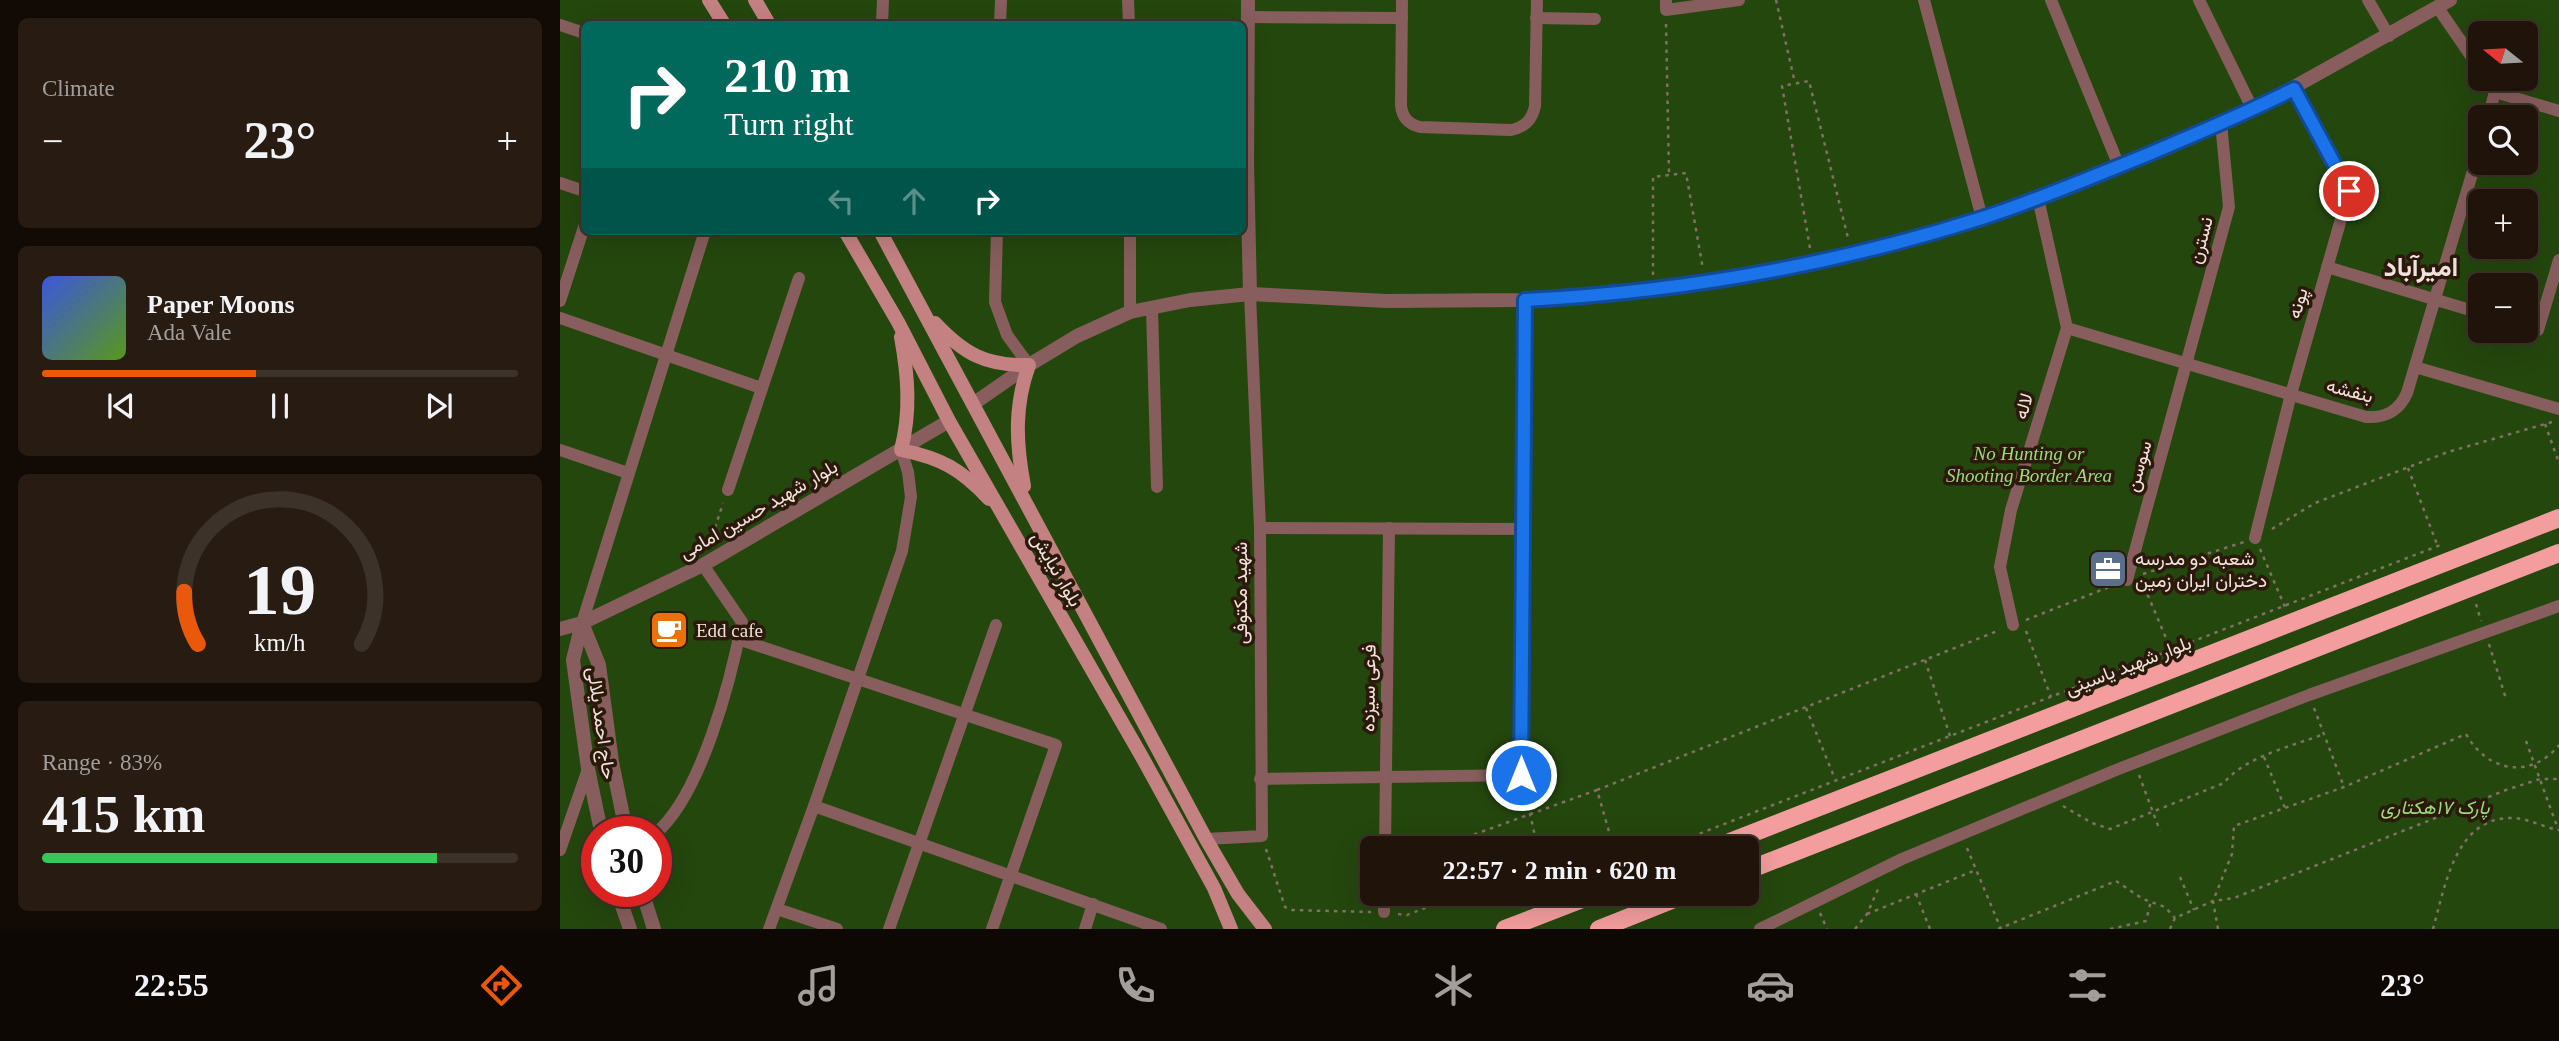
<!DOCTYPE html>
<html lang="en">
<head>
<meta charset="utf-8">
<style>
  :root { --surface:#201309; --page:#281c12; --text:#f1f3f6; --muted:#a29e9c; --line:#3d322a; --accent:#ea580c }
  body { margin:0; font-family:"Times New Roman",Vazirmatn,serif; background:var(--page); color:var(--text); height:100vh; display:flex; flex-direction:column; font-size:26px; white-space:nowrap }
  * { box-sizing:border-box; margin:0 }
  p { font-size:23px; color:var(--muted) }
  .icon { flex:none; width:38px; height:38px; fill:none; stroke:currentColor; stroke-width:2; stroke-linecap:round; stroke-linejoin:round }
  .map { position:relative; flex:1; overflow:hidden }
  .drawer { display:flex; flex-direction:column; gap:18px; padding:18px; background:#120a05; width:560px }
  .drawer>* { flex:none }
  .guide { position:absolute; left:21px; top:21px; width:665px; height:214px; border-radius:10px; box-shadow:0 7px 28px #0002,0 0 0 2px var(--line); background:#00695c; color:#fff; overflow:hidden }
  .needle { width:46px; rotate:288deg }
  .buttons { position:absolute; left:1908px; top:21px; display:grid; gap:14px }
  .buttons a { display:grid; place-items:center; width:70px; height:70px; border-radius:10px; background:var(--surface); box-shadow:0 7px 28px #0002,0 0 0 2px var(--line); font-size:35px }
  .speed { position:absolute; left:21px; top:816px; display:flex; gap:14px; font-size:35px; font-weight:700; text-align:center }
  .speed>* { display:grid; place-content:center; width:91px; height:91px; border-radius:50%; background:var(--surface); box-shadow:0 7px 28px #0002,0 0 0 2px var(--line); line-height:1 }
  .speed .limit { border:10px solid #d22; background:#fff; color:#111 }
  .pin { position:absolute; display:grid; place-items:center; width:60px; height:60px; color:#fff; margin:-30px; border:4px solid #fff; border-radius:50%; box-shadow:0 2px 7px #0007 }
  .me { position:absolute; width:77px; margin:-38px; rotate:0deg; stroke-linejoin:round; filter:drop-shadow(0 0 5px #0008) }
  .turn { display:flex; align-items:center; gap:24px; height:147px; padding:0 28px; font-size:32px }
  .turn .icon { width:91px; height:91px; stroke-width:2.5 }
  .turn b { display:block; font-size:49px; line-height:60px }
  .lanes { display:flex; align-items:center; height:66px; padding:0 28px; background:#0003; justify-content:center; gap:35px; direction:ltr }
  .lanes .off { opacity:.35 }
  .big { font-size:52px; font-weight:600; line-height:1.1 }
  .drawer .widget { flex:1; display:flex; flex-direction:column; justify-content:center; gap:10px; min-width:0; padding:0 24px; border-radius:10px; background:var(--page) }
  .drawer .dial { align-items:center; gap:0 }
  .dial svg { height:182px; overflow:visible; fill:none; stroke:var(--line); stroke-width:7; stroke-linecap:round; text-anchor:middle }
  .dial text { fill:var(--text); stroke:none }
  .song { display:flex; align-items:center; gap:21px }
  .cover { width:84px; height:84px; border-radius:10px; background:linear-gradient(135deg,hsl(230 70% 55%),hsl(90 70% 35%)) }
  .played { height:7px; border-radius:4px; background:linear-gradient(90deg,var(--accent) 45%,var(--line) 45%) }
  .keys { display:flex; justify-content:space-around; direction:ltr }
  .heat { display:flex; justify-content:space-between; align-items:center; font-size:38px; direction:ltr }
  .charge { height:10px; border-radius:5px; background:linear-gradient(90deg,#34c759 83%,var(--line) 0) }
  .trip { position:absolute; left:800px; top:836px; width:399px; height:70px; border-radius:10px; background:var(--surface); box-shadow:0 7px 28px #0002,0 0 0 2px var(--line); font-weight:600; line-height:70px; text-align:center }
  .menu { display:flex; height:112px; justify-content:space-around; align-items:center; background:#0d0804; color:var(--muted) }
  .menu .icon { width:49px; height:49px }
  .menu .current { color:var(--accent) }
  .menu b { font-size:32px; color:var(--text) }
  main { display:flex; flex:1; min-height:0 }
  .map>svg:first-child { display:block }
</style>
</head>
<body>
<main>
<section class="drawer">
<div class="widget"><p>Climate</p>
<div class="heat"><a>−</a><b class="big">23°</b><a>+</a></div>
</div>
<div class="widget">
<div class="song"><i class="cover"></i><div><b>Paper Moons</b><p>Ada Vale</p></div></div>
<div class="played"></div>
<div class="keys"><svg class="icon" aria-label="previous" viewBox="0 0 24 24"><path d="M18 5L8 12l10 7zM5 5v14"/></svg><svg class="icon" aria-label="pause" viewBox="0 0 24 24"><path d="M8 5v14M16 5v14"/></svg><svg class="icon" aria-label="next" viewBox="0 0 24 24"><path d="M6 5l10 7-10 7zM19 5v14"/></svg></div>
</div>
<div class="widget dial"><svg viewBox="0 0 100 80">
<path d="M14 69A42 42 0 1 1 86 69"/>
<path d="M14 69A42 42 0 0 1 8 46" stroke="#ea580c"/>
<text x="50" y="56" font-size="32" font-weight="700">19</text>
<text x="50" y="72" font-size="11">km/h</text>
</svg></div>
<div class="widget"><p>Range · 83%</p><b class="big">415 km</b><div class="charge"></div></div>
</section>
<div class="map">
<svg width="1999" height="929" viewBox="0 0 1999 929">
  <rect width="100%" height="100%" fill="#2b190c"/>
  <!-- green -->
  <path fill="#24470e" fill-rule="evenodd" d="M0,0H1999V929H0ZM24,24H682V231H24ZM1920,33H1965V79H1920ZM1920,117H1965V163H1920ZM1920,201H1965V247H1920ZM1920,285H1965V331H1920ZM37,831H96V891H37ZM812,849H1186V894H812Z"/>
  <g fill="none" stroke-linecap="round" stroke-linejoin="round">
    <!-- path -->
    <g stroke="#807065" stroke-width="2.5" stroke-dasharray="3.5 5" stroke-linecap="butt">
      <path d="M1216,0L1235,83"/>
      <path d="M1106,24L1109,174"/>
      <path d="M1250,248L1222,86L1249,81L1288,238"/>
      <path d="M1093,275V177L1126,173L1143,269"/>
      <path d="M1985,424L1999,463"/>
      <path d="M1848,468L1878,547"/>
      <path d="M1712,529L1755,503L1888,452L1992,422"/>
      <path d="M150,544L163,503"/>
      <path d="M1700,549L1725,607"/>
      <path d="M1583,574L1684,542"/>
      <path d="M1581,579L1611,650"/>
      <path d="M1916,604L1921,621"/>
      <path d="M1466,620L1554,585"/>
      <path d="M1466,631L1491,697"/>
      <path d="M1929,644L1946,699"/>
      <path d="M1365,660L1390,736"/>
      <path d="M1246,708L1275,779"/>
      <path d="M1754,708L1784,787"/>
      <path d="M1966,741L1998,829"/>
      <path d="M1704,757L1725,808"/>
      <path d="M1579,775L1600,831"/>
      <path d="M964,788L978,849"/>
      <path d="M1037,790L1440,630"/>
      <path d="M1503,806L1532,823L1550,829L1664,783C1684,757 1733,746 1764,734"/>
      <path d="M1407,848L1441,929"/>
      <path d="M706,849L725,907L732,910L811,912"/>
      <path d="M874,849L1037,790L1054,849"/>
      <path d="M1100,849L1883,544"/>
      <path d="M1620,877L1634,910"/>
      <path d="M1356,894L1370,929"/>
      <path d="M1260,913L1267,929"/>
      <path d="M838,914L847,915L901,894"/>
      <path d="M1307,914L1416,870"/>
      <path d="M1295,929L1307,914L1319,887"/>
      <path d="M1438,929L1556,881L1583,899L1605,907L1615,918"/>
      <path d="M1550,929L1586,921L1591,901"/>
      <path d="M1610,929L1615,918L1653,901L1674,898L1946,790L1980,779H1999"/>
      <path d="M1658,929L1653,901L1672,854L1674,826L1784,787L1906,734C1927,772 1971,780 1999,745"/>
      <path d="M1873,929C1885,887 1895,817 1952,818C1968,818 1985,828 1999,830"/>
    </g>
    <!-- minor -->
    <g stroke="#875d5d" stroke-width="12">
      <path d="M568,0L569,24"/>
      <path d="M842,0L841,105C842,117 848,124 860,127L951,130C965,127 972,120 975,106L977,0"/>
      <path d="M1106,0V10L1179,0"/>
      <path d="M1364,0L1422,218"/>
      <path d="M1491,0L1559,166"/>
      <path d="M1639,0L1693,110"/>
      <path d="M1808,0L1829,36"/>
      <path d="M1878,8L1920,69"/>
      <path d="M688,17L842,18"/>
      <path d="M976,18L1035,19"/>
      <path d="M322,24L323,0"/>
      <path d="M440,24L441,0"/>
      <path d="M0,25L24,33"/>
      <path d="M1926,79L1935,92L1999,111"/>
      <path d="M1928,117L1935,92"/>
      <path d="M0,183L24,191"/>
      <path d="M437,231L435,302L447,335L469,365"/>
      <path d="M570,231V312"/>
      <path d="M1767,267L1920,313"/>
      <path d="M0,301L24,227"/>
      <path d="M592,308L597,487"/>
      <path d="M0,318L201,388"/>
      <path d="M1965,326L1978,330L1999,260"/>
      <path d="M1507,328L1806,417C1826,418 1839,411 1847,393L1920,147"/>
      <path d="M1855,367L1999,409"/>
      <path d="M0,450L68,473"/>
      <path d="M168,490L239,278"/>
      <path d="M700,528L963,529"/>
      <path d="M1695,538L1731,394L1789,191L1734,89"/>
      <path d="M1567,580L1669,207L1661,123"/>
      <path d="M22,623L145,231"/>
      <path d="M1453,625L1440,567L1451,510L1507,328L1478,198"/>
      <path d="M178,639L496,745L432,929"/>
      <path d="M700,779L961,775L965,300"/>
      <path d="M254,806L601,929"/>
      <path d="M96,833C141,795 171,680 182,622L143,565"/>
      <path d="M646,839L702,836L700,528L690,294"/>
      <path d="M825,849L829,528"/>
      <path d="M0,850L28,769"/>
      <path d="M217,909L277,929"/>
      <path d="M824,912V894"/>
      <path d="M209,929L254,806L342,551L351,497L348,472L341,450"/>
      <path d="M329,929L436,625"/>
      <path d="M525,929L533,904"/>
      <path d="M1200,929L1342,859L1556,770L1749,695L1999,606"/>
    </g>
    <!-- tertiary -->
    <g stroke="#875d5d" stroke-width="14">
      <path d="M688,0L687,162L690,294"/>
      <path d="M413,404L469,365L517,336L570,312L630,300L690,294L826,301L965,300L1046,295L1170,278L1302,251L1422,218L1559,166L1693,110L1890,0"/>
      <path d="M22,623L39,665L52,762L66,831"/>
      <path d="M22,623L13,660L28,769L41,831"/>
      <path d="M0,629L22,623L143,565L389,421"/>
      <path d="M57,891L70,929"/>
      <path d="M82,891L94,929"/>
    </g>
    <!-- secondary -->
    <g stroke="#c48182" stroke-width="14">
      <path d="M149,0L164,24"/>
      <path d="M195,0L209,24"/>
      <path d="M285,231L338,322L389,421L582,757L654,888L671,929"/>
      <path d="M320,231L646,839L678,894L705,929"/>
      <path d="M375,323C404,354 426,366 469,365C454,406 456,444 464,486"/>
      <path d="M341,337C348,375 351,412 341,450C381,458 401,469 429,499"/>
    </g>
    <!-- primary -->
    <g stroke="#f39d9e" stroke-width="18">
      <path d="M1152,849L1999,518"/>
      <path d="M1186,871L1999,553"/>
      <path d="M945,929L1035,894"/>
      <path d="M1039,929L1127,894"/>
    </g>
  </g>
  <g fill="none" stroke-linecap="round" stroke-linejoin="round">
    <defs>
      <path id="route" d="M961,775L965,300C1119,292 1274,265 1422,218C1478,200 1534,176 1589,154C1638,133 1687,113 1734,89L1789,191"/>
    </defs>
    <!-- route casing -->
    <use href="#route" stroke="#114b97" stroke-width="18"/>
    <!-- route -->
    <use href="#route" stroke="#1a73e8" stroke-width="12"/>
  </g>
  <!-- icons -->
  <defs>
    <symbol id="office-square" viewBox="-11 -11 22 22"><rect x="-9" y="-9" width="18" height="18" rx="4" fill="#5c6f8a" stroke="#2b190c"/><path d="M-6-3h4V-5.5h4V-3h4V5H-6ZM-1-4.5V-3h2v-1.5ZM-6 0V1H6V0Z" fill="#fff"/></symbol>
    <symbol id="cafe-square" viewBox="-11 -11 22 22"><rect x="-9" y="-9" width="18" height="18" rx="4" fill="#e8710a" stroke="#2b190c"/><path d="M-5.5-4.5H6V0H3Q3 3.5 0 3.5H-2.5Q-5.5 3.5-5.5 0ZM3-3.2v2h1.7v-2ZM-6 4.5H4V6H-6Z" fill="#fff"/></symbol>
  </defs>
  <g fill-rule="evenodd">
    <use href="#office-square" x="1526" y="547" width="44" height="44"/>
    <use href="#cafe-square" x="87" y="608" width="44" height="44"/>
  </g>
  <g text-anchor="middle" stroke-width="7" stroke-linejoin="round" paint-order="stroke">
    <!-- street labels -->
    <g font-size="19" fill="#f1e3db" stroke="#2b190c">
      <text transform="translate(1640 240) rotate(-75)" y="7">نسترن</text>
      <text transform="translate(1737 303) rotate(-74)" y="7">پونه</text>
      <text transform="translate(1790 390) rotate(15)" y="7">بنفشه</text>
      <text transform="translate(1463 406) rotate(-73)" y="7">لاله</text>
      <text transform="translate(1578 466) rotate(-74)" y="7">سوسن</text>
      <text transform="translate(198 509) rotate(-30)" y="7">بلوار شهید حسین امامی</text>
      <text transform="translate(497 569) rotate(60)" y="7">بلوار نیایش</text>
      <text transform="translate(680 593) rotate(-90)" y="7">شهید مکتوفی</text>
      <text transform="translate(1568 665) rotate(-21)" y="7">بلوار شهید یاسینی</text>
      <text transform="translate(808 688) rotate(-89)" y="7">فرعی سیزده</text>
      <text transform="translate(42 723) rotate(82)" y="7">حاج احمد یلالی</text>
    </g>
    <!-- park labels -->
    <g font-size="19" font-style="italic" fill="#99dd76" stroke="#2b190c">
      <text x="1469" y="460">No Hunting or<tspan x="1469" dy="22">Shooting Border Area</tspan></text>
      <text x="1875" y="814">پارک ۱۷هکتاری</text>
    </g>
    <!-- poi labels -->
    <g font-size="19" fill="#f1e3db" stroke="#2b190c" text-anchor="start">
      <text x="1575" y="565">شعبه دو مدرسه<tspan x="1575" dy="22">دختران ایران زمین</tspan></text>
      <text x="136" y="637">Edd cafe</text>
    </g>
    <!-- district labels -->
    <g font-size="26" font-weight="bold" fill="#f1e3db" stroke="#2b190c">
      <text x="1861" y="276">امیرآباد</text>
    </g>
  </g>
</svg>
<div class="buttons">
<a><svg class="needle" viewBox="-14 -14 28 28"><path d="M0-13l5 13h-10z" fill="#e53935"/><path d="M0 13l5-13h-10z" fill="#a29e9c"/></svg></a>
<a><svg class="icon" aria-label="search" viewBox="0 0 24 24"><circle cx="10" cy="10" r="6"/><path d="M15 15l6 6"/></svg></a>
<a>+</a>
<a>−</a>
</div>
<div class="speed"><div class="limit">30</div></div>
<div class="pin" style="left:1789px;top:191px;background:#d93025"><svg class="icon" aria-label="arrive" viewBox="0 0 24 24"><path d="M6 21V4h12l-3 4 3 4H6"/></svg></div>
<svg class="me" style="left:961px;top:775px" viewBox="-20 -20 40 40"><circle r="17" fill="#1a73e8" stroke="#fff" stroke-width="3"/><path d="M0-11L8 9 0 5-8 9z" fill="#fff"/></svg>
<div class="trip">22:57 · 2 min · 620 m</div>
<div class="guide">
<div class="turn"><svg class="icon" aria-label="right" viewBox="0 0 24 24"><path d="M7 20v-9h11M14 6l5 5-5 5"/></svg><div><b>210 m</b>Turn right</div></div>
<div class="lanes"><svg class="icon off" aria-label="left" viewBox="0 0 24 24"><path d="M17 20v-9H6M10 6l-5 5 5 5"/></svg><svg class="icon off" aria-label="ahead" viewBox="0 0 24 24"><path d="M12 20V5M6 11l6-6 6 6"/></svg><svg class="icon" aria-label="right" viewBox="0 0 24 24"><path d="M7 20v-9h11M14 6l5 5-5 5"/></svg></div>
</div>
</div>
</main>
<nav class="menu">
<b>22:55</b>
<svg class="icon current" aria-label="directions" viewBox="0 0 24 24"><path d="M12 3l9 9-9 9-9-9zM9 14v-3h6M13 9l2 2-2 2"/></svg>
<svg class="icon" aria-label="music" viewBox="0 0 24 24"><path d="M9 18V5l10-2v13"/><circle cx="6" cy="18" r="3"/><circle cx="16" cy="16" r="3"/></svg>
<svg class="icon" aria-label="phone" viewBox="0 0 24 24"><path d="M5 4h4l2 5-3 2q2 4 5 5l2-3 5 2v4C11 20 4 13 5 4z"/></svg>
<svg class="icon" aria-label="climate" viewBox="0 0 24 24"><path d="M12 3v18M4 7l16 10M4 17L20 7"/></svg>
<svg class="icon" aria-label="car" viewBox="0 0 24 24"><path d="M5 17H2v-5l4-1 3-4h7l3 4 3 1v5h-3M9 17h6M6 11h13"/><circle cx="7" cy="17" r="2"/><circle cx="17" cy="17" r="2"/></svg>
<svg class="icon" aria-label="filters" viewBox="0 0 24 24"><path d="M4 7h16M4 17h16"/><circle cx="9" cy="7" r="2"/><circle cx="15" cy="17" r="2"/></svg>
<b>23°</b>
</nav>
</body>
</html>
